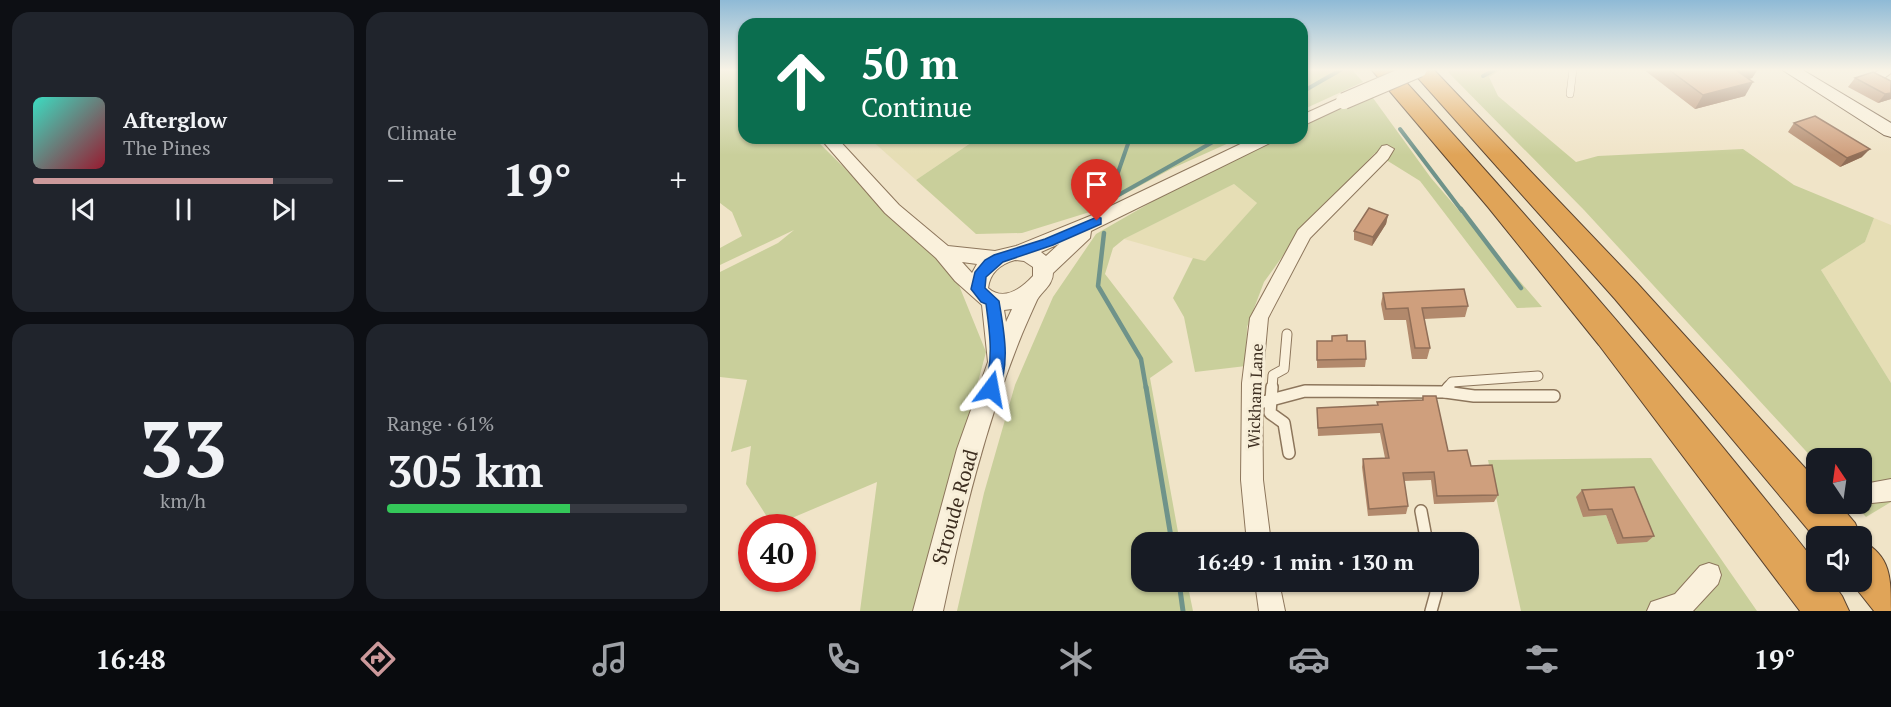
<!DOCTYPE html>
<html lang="en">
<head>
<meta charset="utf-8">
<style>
  :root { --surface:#171b24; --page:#20242c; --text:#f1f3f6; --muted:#9ea1a6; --line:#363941; --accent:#cc999b }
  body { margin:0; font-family:"PT Serif",serif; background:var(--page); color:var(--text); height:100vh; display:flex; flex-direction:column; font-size:22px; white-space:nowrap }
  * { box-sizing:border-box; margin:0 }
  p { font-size:20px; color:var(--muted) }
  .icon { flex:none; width:33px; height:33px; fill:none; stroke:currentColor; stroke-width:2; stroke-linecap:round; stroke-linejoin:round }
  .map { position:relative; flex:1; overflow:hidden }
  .sheet { display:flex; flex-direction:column; gap:12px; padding:12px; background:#0d0f14; width:720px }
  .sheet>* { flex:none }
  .guide { position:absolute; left:18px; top:18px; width:570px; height:126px; border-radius:18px; box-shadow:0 2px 4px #0004; background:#0b6e4f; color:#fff; overflow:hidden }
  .needle { width:39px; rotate:347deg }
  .controls { position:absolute; left:1086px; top:448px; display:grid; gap:12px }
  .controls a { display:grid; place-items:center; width:66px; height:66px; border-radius:12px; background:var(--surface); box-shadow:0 2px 4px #0004; font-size:30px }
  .speed { position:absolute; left:18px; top:514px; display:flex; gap:12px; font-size:30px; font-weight:700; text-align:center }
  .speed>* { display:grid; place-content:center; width:78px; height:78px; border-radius:50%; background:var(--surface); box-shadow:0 2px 4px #0004; line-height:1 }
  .speed .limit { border:9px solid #d22; background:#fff; color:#111 }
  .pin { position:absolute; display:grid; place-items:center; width:51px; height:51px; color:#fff; margin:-62px -26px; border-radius:50% 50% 50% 0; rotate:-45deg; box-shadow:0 0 6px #0007 }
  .pin .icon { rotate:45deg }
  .me { position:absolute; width:66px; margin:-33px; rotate:13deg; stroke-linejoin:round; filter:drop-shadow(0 0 4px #0008) }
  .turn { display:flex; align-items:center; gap:21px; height:126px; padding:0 24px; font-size:27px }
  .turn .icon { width:78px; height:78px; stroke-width:2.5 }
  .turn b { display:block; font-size:42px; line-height:51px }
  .big { font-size:45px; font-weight:800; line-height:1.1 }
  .sheet .widget { flex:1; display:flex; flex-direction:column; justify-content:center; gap:9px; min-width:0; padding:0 21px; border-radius:18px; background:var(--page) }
  .sheet .dial { align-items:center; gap:0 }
  .dial b { font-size:78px; line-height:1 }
  .song { display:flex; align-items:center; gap:18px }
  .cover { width:72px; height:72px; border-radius:9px; background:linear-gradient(135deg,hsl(170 70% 55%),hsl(350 70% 35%)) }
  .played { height:6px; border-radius:3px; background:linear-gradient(90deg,var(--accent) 80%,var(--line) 80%) }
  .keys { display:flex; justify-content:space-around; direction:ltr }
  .heat { display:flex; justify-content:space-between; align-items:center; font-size:33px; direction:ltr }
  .charge { height:9px; border-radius:4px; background:linear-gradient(90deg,#34c759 61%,var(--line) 0) }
  .sheet .tiles { flex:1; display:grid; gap:12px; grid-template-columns:repeat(2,1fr) }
  .trip { position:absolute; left:411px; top:532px; width:348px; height:60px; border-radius:18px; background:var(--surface); box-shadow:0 2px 4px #0004; font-weight:800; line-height:60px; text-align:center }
  .tab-bar { display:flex; height:96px; justify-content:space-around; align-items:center; background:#090b0e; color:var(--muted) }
  .tab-bar .icon { width:42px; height:42px }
  .tab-bar .on { color:var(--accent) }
  .tab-bar b { font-size:27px; color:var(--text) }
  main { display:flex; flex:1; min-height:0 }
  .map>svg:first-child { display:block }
</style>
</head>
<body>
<main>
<section class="sheet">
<div class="tiles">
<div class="widget">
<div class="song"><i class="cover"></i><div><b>Afterglow</b><p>The Pines</p></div></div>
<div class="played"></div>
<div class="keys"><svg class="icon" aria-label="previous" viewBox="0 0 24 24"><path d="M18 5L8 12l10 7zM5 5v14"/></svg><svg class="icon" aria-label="pause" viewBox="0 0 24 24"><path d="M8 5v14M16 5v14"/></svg><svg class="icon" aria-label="next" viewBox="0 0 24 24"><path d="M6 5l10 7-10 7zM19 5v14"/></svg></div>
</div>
<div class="widget"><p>Climate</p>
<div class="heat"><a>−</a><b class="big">19°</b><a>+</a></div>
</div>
<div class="widget dial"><b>33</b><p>km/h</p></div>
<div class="widget"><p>Range · 61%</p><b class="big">305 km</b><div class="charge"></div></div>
</div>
</section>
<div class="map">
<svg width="1171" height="611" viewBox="0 0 1171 611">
  <rect width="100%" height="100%" fill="#f0e4c8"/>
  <!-- farmland -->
  <g fill="#e6deb5">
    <path d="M149,138H258L196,180Z"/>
    <path d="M514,184L537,203L485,262L404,239Z"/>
    <path d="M1154,218L1171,225V383L1101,270L1145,242Z"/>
  </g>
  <!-- green -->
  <g fill="#c9cf9b" fill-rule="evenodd">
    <path d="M0,69H24V138H94L236,278L266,352L197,611H140L157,482L53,526L26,484L31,446L11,452L27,380L0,377V272L58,243L74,230L0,265V248L22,236L12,212L0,203Z"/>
    <path d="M582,69H631L643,82L582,110Z"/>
    <path d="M731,69H782L769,77L778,96L856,162L878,156L1023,149L1074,185L1154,218L1145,242L1101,270L1171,383V502L1146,517L1134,504H1142V459H1096V462L864,210L728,72Z"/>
    <path d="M653,98L711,178L822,307L797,308L700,181L655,153L580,232L544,282L527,327L526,366L475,372L464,317L453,298L473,258L485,261L537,203L514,184L404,239L393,248L385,274L453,362L430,378L460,543H422V582H467L473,611H237L264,493L295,385L333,297L376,234L456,188L556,138H582V126L629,104Z"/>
    <path d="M258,138H520L453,168L373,211L302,233L256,234L196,180Z"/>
    <path d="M931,458L1037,611H801L768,460ZM907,494L897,544L886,515L863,516Z"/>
  </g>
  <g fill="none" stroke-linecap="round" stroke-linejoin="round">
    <!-- stream-far2 -->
    <g stroke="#6f938a" stroke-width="4">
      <path d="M763,76L776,69"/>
      <path d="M582,92L622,69"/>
      <path d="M680,129L742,211"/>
      <path d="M386,202L500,138"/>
      <path d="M386,207L410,138"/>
    </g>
    <!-- stream-far1 -->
    <g stroke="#6f938a" stroke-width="4.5">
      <path d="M741,209L801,288"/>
      <path d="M384,233L378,286L421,359L426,388"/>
    </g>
    <!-- stream -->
    <g stroke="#6f938a" stroke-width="5">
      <path d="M426,387L452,543"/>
      <path d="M459,582L463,611"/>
    </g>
    <defs>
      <path id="service-far2" d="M850,94L853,69"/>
      <g id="service-far1">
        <path d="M552,388L553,375L564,369L567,334"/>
        <path d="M727,388L732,382L818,376"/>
      </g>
      <g id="service">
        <path d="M552,387L550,413L564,423L569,453"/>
        <path d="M725,392L729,387"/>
        <path d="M532,405L585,391L725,392L754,396H834"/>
        <path d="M701,511L707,543"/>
        <path d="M711,611L716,593L714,582"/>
      </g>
      <g id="minor">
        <path d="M1160,69H1171V73L1160,81H1150L1149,78Z"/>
        <path d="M667,145L674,149L668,159L590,238L548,318L542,383L543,480L551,543H527L521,480L522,383L530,318L578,230L657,153L662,146Z"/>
        <path d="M1171,479V501L1152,503L1144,500L1142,493L1144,484Z"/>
        <path d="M989,563L998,566L1001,575L998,584L973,611H927L931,602L955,594L980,566Z"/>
        <path d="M535,582H559L565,611H539Z"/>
      </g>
      <g id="tertiary">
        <path d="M624,96L632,101L629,104L582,126V115Z"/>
        <path d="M100,138H117L179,205L228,246L275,251L296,246L370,216L533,138H554L552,142L371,231L370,238L333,273C333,285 322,291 317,300C312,311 307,322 302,334C266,423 243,517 223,611H193L237,449L268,362L262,305L235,281L216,258L165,213ZM339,244L326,256L321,252ZM295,260L304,261L313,267V276C302,288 284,302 268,288C270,273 280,264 295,260ZM242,262L257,264L252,273ZM292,309L286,322L284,310Z"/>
      </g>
      <path id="secondary" d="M1061,69H1081L1171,123V137L1164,135Z"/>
      <g id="motorway">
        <path d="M651,69H674C820,229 962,393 1096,563V582H1112L1122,596L1129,611H1080L879,345L768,207Z"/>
        <path d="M690,69H713L917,283L1096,480V504H1119L1135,523L1141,537H1096V539L895,299Z"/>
        <path d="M1142,541C1171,556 1171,578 1171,611H1154L1131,582H1142Z"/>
      </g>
    </defs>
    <!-- service-far2 casing -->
    <use href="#service-far2" stroke="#8d765c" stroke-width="8"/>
    <!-- service-far1 casing -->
    <use href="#service-far1" stroke="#8d765c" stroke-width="11"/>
    <!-- service casing -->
    <use href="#service" stroke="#8d765c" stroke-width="14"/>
    <!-- minor casing -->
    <use href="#minor" stroke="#8d765c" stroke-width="2"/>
    <!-- tertiary casing -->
    <use href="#tertiary" stroke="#8d765c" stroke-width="2"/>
    <!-- secondary casing -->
    <use href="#secondary" stroke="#6f573f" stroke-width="2"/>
    <!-- motorway casing -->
    <use href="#motorway" stroke="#5b4430" stroke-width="2"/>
    <!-- service-far2 -->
    <use href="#service-far2" stroke="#faf1dc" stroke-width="7"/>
    <!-- service-far1 -->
    <use href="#service-far1" stroke="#faf1dc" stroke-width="9"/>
    <!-- service -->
    <use href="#service" stroke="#faf1dc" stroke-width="11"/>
    <!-- minor -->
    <use href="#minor" fill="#faf1dc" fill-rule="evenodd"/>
    <!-- tertiary -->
    <use href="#tertiary" fill="#faf1dc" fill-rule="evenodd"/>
    <!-- secondary -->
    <use href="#secondary" fill="#faf1dc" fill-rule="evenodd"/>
    <!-- motorway -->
    <use href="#motorway" fill="#e0a458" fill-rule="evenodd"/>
    <defs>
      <path id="tertiary-bridge" d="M624,101L699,69"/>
    </defs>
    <!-- tertiary-bridge casing -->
    <use href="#tertiary-bridge" stroke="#8d765c" stroke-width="18" stroke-linecap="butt"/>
    <!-- tertiary-bridge -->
    <use href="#tertiary-bridge" stroke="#faf1dc" stroke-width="16"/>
  </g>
  <!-- wall -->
  <g fill="#b2896c">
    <path d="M923,69H1038L1032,78L1029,79L1025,96L975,109Z"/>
    <path d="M1135,78L1171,81V99L1158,103L1128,87Z"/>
    <path d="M1074,123L1142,157L1120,167L1068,132Z"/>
    <path d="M668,215L666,224L652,246L634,240V231Z"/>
    <path d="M663,293L748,306L745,317L704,319L710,348L707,359H692L686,320H664L661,304Z"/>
    <path d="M597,341H627L646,359L645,367L597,368Z"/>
    <path d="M703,396L728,451L751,466L778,495L774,502L714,504L711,480L684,481L688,506L686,514L648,516L642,467L643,459L665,458L660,433L598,436L597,408L657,405V402L702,400Z"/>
    <path d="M914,487L934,536L927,542L897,544L886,515L863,517L856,497L862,490Z"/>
  </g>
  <!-- shaded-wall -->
  <g fill="#916f58">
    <path d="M1020,69H1038L1032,78L1008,84L1016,70Z"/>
    <path d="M1033,82L1025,96L975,109L983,95Z"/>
    <path d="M1171,93V99L1158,103L1165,94Z"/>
    <path d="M1150,149L1142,157L1120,167L1127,158Z"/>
    <path d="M668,215L666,224L652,246L653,237Z"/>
  </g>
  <!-- building -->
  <g fill="#cf9f7d" stroke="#916f58" stroke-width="1.5">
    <path d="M948,69H1020L1016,70L1033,82L983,95Z"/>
    <path d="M1153,72L1171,81V93L1165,94L1135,78Z"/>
    <path d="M1095,116L1150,149L1127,158L1074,123Z"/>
    <path d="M649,208L668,215L653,237L634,231Z"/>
    <path d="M744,289L748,306L702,308L710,348H695L688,308L666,309L663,293Z"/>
    <path d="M627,335V341H645L646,359L597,360V341H612V336Z"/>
    <path d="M703,396H716L728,451L747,450L751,466L772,465L778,495L717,496L714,472L683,473L688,506L649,509L643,459L669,458L662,424L598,428L597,408L658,405L657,402L703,400Z"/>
    <path d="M914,487L934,536L903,538L892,509L869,510L862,490Z"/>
  </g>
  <!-- sky -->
  <linearGradient id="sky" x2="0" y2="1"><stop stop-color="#8fbad6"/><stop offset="0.45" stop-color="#f8f3e6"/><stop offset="1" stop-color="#f8f3e6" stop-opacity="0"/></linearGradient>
  <rect width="1171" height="155" fill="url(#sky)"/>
  <!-- route -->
  <path fill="#1a73e8" stroke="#114b97" stroke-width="1.5" d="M377,217L381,218V224L333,245L283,262L266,277L265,288L279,301C284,332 291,364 277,394L271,396L266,394L264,389C274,360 270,334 266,304L261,302L251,289L255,272L265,260L274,255L325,239Z"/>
  <g text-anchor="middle" stroke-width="6" stroke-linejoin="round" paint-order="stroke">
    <!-- street labels -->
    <g font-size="16" fill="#3d2e20" stroke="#f7eed8">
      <text transform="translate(535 396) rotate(-88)" y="6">Wickham Lane</text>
    </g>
    <!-- near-street labels -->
    <g font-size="20" fill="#3d2e20" stroke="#f7eed8">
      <text transform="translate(235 507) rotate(-74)" y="7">Stroude Road</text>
    </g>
  </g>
</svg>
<div class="controls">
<a><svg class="needle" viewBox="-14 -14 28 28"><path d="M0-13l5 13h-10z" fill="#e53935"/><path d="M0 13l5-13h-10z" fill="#9ea1a6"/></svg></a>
<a><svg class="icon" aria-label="sound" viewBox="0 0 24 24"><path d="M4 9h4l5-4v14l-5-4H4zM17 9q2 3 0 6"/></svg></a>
</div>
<div class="speed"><div class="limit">40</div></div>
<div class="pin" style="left:377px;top:221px;background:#d93025"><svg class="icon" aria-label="arrive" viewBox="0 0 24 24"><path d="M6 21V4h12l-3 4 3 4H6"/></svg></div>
<svg class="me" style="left:271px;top:389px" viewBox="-20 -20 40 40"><path d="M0-17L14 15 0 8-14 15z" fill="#1a73e8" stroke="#fff" stroke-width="4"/></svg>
<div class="trip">16:49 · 1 min · 130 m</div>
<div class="guide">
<div class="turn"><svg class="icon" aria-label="ahead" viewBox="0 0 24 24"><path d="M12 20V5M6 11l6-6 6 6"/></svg><div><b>50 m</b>Continue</div></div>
</div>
</div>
</main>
<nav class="tab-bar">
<b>16:48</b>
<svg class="icon on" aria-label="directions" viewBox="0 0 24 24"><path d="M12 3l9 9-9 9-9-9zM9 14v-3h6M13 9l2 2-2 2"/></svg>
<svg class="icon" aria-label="music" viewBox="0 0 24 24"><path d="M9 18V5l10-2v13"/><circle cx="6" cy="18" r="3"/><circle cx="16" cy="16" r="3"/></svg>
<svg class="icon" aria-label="phone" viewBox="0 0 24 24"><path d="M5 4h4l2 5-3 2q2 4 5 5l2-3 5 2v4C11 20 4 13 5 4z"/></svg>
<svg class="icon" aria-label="climate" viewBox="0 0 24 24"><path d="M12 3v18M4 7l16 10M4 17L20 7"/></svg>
<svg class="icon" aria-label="car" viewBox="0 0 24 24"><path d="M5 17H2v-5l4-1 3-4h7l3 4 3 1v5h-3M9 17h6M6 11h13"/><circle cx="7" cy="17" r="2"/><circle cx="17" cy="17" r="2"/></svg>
<svg class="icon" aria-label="filters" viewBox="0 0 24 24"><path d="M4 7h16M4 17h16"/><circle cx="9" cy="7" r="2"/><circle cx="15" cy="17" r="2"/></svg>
<b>19°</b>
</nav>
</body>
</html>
